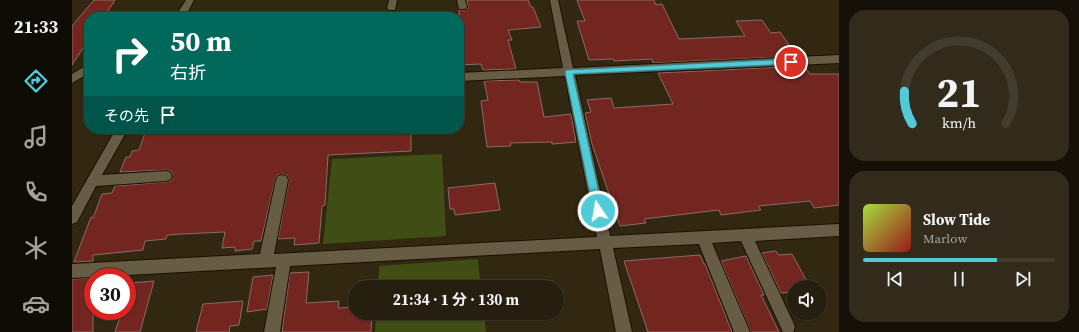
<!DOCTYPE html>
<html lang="ja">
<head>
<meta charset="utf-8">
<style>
  :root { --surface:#261e0e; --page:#322b1c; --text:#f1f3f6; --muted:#a4a29e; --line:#423c2e; --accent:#52cbd8 }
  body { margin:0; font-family:"Source Serif 4","Noto Sans JP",serif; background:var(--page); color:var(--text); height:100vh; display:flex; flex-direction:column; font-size:15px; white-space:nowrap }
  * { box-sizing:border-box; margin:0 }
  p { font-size:13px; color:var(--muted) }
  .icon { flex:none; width:22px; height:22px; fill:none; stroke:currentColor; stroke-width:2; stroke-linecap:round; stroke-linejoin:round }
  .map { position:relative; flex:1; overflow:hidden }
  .side { display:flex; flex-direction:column; gap:10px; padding:10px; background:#151008; width:240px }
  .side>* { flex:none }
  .hud { position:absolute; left:12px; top:12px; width:380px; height:122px; border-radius:16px; box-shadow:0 1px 3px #0004,0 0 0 1px var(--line); background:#00695c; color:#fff; overflow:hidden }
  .buttons { position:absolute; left:715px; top:280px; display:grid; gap:8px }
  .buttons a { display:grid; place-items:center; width:40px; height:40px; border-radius:50%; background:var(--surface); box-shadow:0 1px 3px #0004,0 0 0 1px var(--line); font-size:20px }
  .speed { position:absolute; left:12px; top:268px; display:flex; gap:8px; font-size:20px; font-weight:700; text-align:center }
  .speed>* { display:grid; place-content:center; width:52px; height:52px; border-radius:50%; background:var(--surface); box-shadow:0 1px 3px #0004,0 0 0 1px var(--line); line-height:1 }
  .speed .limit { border:6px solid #d22; background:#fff; color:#111 }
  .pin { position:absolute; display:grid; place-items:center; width:34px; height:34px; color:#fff; margin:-17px; border:2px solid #fff; border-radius:50%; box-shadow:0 1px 4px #0007 }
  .me { position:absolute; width:44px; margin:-22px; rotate:348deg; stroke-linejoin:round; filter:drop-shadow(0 0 3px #0008) }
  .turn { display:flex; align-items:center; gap:14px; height:84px; padding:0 20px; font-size:18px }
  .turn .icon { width:52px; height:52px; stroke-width:2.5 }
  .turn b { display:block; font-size:28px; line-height:34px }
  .then { display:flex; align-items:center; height:38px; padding:0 20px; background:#0003; gap:8px; font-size:15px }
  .side .card { flex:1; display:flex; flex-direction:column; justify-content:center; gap:6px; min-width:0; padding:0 14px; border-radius:16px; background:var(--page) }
  .side .dial { align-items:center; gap:0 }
  .dial svg { height:104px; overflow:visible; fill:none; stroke:var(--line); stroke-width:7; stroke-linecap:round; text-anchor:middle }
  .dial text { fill:var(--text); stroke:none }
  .song { display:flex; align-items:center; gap:12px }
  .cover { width:48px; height:48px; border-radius:6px; background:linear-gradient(135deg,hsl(80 70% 55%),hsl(0 70% 35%)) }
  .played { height:4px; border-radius:2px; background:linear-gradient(90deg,var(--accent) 70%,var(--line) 70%) }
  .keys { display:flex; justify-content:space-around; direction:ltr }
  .trip { position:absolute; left:276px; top:280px; width:216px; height:40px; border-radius:20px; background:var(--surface); box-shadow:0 1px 3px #0004,0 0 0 1px var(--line); font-weight:700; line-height:40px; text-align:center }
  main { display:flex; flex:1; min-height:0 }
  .menu { display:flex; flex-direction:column; width:72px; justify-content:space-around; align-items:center; background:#0f0c06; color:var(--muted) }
  .menu .icon { width:28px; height:28px }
  .menu .on { color:var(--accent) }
  .menu b { font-size:18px; color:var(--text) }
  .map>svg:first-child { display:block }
</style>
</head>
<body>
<main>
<nav class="menu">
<b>21:33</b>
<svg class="icon on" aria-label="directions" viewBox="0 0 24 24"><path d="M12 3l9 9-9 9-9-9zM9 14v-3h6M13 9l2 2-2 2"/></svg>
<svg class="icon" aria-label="music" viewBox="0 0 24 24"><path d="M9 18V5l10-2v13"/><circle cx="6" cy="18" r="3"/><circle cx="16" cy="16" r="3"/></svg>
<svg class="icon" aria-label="phone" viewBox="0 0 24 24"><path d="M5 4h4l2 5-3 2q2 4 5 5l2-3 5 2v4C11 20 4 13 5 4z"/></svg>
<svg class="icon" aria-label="climate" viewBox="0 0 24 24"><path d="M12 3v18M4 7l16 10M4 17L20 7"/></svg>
<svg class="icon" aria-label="car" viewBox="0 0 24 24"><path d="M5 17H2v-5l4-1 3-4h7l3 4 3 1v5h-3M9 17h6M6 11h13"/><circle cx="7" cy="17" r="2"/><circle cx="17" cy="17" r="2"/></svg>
</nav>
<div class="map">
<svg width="767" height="332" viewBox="0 0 767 332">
  <rect width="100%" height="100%" fill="#322812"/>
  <!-- green -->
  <g fill="#404e16">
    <path d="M370,154L374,236L251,244L260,159Z"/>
    <path d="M406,259L409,287H306L307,266Z"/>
    <path d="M304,313H412L414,332H303Z"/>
  </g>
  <!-- building -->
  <g fill="#732620" stroke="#896b67">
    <path d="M22,0H43L32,17H17V39L0,65V26Z"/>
    <path d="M395,0H456L459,7H461L469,27L436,30L440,40H436L444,69L411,70L409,64L387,65V10H393L396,8Z"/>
    <path d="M505,0H582L584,5L590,4L607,39L673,36L664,21L690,20L699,33L708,32L725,56L581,63L580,59L542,61L541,59L517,60L505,21H513Z"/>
    <path d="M732,66L738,74H767V205L742,208L738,201L686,206L689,210L649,215L647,210L572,219L574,223L548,226L520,144L513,113L519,112L515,100L539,98L542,108L601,104L586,73Z"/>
    <path d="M447,80L448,82H465L472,117L499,114L504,142L480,144V142L438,143L439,146L415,147L409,101L416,100L412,81Z"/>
    <path d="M81,129H168L167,132L225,129H339V151L256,155L253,205L250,206L247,243L222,245L223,238L206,239L217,180L215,175L210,174L205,175L203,180L189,241H182L180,249L163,251V247L150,248L153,232L111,234L95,235L94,239L73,241L71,250L21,255V261L2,262L19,217L21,218L30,194L40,193L43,186L94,182L99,181L101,175L99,171L94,170L48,172L54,157H58L60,151L67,150L74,130Z"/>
    <path d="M423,183L428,210L383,215L382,209H378L376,188Z"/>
    <path d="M704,251L707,255L720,254L738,287H722V292L709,293L690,253Z"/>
    <path d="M628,255L632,264H633L660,332H576L552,261Z"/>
    <path d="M674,256L692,295H689L707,332H679L649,261Z"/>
    <path d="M237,272L234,303L267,301L266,308L283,307V313H300L299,332H210L218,273Z"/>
    <path d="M201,275L195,309L175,312L181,277Z"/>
    <path d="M21,278V332H0V279Z"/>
    <path d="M82,281L68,332H43L50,311H55V295L59,283Z"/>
    <path d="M171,301L167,325L158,326L157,332H124L131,304Z"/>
  </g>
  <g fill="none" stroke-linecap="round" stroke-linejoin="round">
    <defs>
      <g id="minor">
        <path d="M114,0H122L113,17H103Z"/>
        <path d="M317,0H325L323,10H317L315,8Z"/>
        <path d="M385,0H393L395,7L393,9H387Z"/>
        <path d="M478,0H486L501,68L767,55V63L503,75L538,236L767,224V236L683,241L721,322L723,327L721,332H711L669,241L640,243L678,332H662L627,244L541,248L560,332H544L528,249L218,266L208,332H192L204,267L0,278V264L188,254L204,180L206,176L210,175L214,176L216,180L202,254L525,237L493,76L387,81V73L491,68Z"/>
        <path d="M17,64V73L0,83V74Z"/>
        <path d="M44,129H56L30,175L94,171L98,172L100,176L98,180L94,181L24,186L5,222L0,224V206Z"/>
      </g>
    </defs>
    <!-- minor casing -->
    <use href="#minor" stroke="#1a1100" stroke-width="2"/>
    <!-- minor -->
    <use href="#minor" fill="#675c44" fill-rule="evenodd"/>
  </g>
  <!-- route -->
  <path fill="#52cbd8" stroke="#35848c" d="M719,59L723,62L719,64L501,74L531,211L529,214L526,216L522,214L493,72L494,70Z"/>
</svg>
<div class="buttons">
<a><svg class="icon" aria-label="sound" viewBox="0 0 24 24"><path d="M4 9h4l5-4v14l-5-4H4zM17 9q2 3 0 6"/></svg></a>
</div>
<div class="speed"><div class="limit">30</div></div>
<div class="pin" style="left:719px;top:62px;background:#d93025"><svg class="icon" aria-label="arrive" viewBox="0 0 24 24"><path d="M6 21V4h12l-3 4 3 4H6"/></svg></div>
<svg class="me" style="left:526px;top:211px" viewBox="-20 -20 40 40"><circle r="17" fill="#52cbd8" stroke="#fff" stroke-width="3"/><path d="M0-11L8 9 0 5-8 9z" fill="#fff"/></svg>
<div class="trip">21:34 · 1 分 · 130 m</div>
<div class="hud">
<div class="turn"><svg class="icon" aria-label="right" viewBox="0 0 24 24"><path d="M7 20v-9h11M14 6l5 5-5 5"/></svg><div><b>50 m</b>右折</div></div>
<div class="then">その先<svg class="icon" aria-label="arrive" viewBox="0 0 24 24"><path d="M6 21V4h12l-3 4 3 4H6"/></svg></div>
</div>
</div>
<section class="side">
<div class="card dial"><svg viewBox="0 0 100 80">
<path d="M14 69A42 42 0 1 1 86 69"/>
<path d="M14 69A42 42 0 0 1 8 44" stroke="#52cbd8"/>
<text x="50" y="56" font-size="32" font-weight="700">21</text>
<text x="50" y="72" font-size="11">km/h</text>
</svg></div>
<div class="card">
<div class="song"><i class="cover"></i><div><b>Slow Tide</b><p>Marlow</p></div></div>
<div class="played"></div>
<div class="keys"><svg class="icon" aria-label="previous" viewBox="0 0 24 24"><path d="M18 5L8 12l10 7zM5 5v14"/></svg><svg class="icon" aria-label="pause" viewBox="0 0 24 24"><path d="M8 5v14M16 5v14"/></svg><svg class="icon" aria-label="next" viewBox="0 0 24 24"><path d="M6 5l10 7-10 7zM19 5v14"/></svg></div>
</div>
</section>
</main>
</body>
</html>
